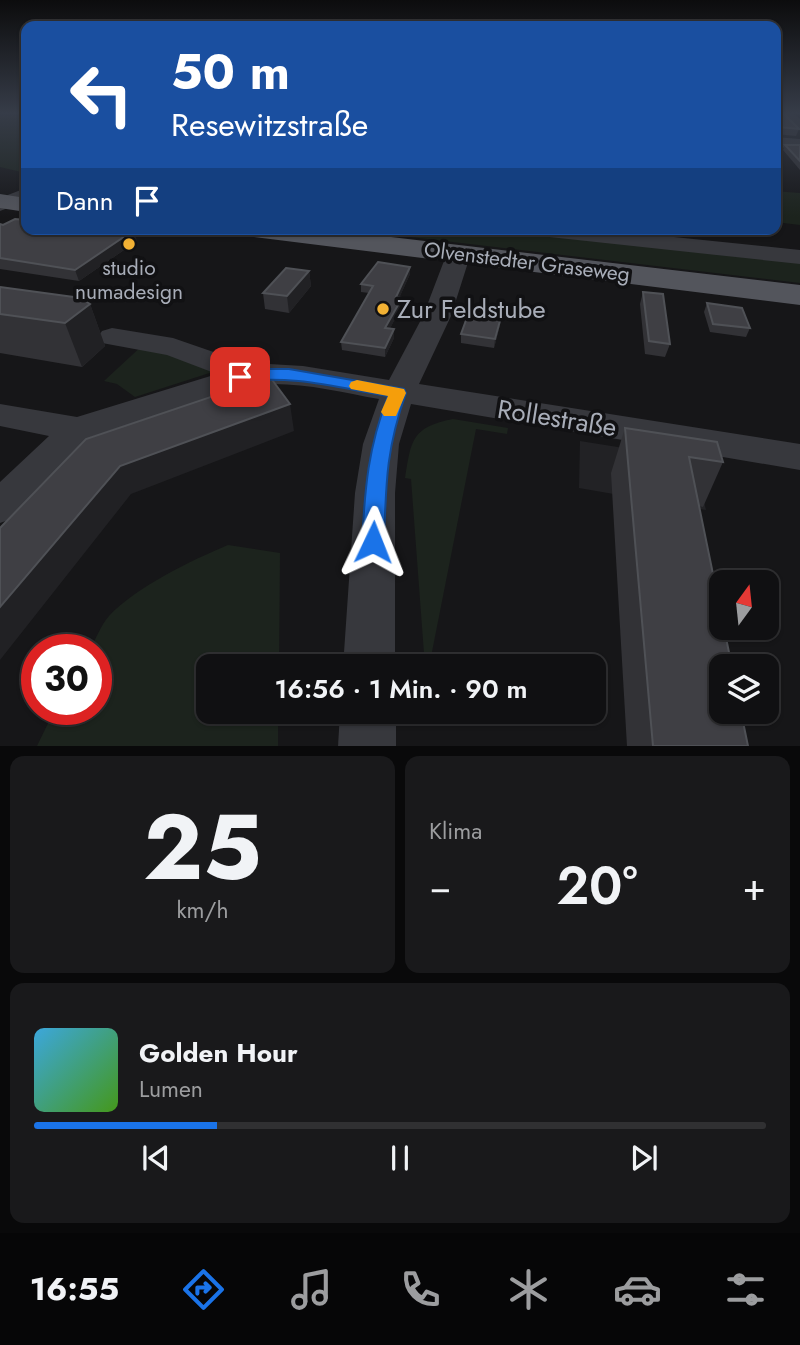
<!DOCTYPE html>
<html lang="de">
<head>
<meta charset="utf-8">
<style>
  :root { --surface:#101012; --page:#19191b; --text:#f1f3f6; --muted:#9c9d9f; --line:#303032; --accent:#1a73e8 }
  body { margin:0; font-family:Jost,sans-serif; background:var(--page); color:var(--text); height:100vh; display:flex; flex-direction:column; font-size:26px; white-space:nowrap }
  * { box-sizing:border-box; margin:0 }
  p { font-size:23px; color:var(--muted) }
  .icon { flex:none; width:38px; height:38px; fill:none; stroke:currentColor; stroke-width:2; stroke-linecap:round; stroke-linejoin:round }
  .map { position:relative; height:746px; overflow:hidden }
  .sheet { display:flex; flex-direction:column; gap:10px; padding:10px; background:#09090a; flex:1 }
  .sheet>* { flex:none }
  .top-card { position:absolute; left:21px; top:21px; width:760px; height:214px; border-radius:14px; box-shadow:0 2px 5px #0004,0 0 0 2px var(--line); background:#1a4fa0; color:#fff; overflow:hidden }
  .needle { width:46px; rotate:15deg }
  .fabs { position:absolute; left:709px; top:570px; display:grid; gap:14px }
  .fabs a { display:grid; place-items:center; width:70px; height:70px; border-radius:14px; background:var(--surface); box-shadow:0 2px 5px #0004,0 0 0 2px var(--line); font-size:35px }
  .speed { position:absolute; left:21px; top:634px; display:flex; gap:14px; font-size:35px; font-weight:700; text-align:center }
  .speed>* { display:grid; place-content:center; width:91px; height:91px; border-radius:50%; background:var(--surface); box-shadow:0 2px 5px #0004,0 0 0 2px var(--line); line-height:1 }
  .speed .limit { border:10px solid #d22; background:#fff; color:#111 }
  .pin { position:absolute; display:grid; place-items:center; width:60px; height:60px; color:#fff; margin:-30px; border-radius:14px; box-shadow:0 4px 10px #0006 }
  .me { position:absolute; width:77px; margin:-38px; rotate:2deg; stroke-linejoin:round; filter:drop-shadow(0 0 5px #0008) }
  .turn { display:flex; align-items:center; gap:24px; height:147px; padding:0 35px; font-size:32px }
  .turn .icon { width:91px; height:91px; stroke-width:2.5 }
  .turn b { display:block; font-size:49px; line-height:60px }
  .then { display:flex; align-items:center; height:66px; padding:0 35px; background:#0003; gap:14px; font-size:26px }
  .big { font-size:52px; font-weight:600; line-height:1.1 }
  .sheet .widget { flex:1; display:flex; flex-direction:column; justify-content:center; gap:10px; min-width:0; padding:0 24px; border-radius:14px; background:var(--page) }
  .sheet .dial { align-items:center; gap:0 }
  .dial b { font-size:91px; line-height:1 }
  .song { display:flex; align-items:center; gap:21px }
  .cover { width:84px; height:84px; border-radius:10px; background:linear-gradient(135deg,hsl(200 70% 55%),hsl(100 70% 35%)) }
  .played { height:7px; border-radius:4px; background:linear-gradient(90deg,var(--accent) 25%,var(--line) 25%) }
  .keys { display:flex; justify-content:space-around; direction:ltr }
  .heat { display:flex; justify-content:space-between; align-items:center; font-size:38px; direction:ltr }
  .sheet .tiles { flex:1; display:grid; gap:10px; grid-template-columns:1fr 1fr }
  .widget:last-child { grid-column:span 2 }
  .trip { position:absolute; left:196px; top:654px; width:410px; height:70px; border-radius:14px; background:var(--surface); box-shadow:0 2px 5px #0004,0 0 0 2px var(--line); font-weight:600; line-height:70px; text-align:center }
  .tabs { display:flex; height:112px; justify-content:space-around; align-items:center; background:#060607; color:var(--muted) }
  .tabs .icon { width:49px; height:49px }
  .tabs .selected { color:var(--accent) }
  .tabs b { font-size:32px; color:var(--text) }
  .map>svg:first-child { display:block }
</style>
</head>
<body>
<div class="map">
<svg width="800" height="747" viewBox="0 0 800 747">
  <rect width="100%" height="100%" fill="#161618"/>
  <!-- built -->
  <path fill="#222225" d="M580,441L693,459L706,510L579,488Z"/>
  <!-- green -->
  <g fill="#1c231d">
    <path d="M0,113H26V170L21,172L0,167Z"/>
    <path d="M775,191L800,193V225L775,222Z"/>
    <path d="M342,229H514L800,260V283Z"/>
    <path d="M144,344L225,368L135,397L117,384L104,381Z"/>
    <path d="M453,419L508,428L507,434L476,429L429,667H425L411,479L405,478C411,440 412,427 453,419Z"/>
    <path d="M228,545L280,553L279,667H208V712H278V746H37L55,709H96V649H90C96,639 101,625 109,616C136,587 192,560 228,545Z"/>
  </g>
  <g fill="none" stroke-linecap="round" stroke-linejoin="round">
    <!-- minor -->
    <g fill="#37383d" fill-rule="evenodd">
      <path d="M779,113H793L800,119V130L795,129Z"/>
      <path d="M775,137L800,139V149L775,147Z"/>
      <path d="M26,188V201L0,211V198Z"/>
      <path d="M520,229H596L800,250V264L531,235L523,234Z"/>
      <path d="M459,246L467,248L471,253L451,316L419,384L800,444V470L411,404L399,444L395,493V667H343L355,493L363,444L379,399C335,391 290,379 245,386L91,437L14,518L0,523V482L49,436L0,426V404L77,417L217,374L167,355L102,343L98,337L102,331L112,328L173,338L254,366L269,364L303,366L389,380L423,316L447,253L451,248Z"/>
      <path d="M340,712H396V747H338Z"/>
    </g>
    <!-- major -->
    <g fill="#53555c" fill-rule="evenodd">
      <path d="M0,194L26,198V212L0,208Z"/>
      <path d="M241,229H323L800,285V305L254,237L245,235Z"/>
    </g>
  </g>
  <!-- wall -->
  <g fill="#323236">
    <path d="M775,113L799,129L796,136L775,134Z"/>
    <path d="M785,145H800V170L783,150Z"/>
    <path d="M0,224L137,241L79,281L0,269Z"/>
    <path d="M309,271L311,286L289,313L265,309L263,293Z"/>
    <path d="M410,274L399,298H402V306L390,328L394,329V338L385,357L342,350L341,342L369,293L361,292V284Z"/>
    <path d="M0,287L90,304L105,346L82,367L0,353Z"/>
    <path d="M643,292L670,344L665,357L645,354L640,304Z"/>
    <path d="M707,303L750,328L746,337L710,332L704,312Z"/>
    <path d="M501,317L500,325L494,348L461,343V334Z"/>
    <path d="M625,428L723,462L703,507L699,506L748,746H627L611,473Z"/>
  </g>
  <!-- shaded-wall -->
  <g fill="#212124">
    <path d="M134,230L137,241L79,281L75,270Z"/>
    <path d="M410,267V274L396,305V297Z"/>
    <path d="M309,271L311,286L289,313L287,296Z"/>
    <path d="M402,298V306L386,336L385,328Z"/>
    <path d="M90,304L105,346L82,367L65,323Z"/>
    <path d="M501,317L500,325L494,348L495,339Z"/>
    <path d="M394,329V338L385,357V348Z"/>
    <path d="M290,404L294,431L131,494L0,660V607L120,466Z"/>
  </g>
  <!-- building -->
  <g fill="#3f3f44" stroke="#4f5156" stroke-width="2">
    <path d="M775,113H783L799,129L778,127L775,130Z"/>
    <path d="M785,145H800V161Z"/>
    <path d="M15,219L26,220V229L134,230L75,270L0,258V224L3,225Z"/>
    <path d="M378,262L410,267L396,297L402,298L385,328L394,329L385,348L341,342L373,286L361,284Z"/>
    <path d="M286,268L309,271L287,296L263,293Z"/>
    <path d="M0,287L81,298L90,304L65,323L0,314Z"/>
    <path d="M643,292L663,294L670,344L649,341Z"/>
    <path d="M707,303L742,308L750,328L713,324Z"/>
    <path d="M469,312L501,317L495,339L461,334Z"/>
    <path d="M270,377L290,404L120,466L0,607V528L86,439Z"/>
    <path d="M625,428L717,442L723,462L689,457L721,613V628H724L732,667H721V712H741L748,746H653Z"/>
  </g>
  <!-- sky -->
  <linearGradient id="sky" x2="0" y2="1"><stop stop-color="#0c0c0d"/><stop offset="0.52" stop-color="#363c48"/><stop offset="1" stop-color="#363c48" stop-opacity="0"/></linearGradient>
  <rect width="800" height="217" fill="url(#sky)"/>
  <!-- route -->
  <path fill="#1a73e8" stroke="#114b97" stroke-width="2" d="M261,369H289L404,389L406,393C386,449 386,484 384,542L380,549L373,551L365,549L362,542C365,487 368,448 388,396C339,388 289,374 240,382L232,377L234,374Z"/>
  <!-- slow -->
  <path fill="#f59e0b" d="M357,380L404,389L406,393L396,416H384L381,412L388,396L351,389L349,386L351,382Z"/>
  <!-- markers -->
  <g fill="#f2b134" stroke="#111113" stroke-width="2.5">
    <circle cx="129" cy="244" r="7"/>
    <circle cx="383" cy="309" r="7"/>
  </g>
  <g text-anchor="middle" stroke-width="7" stroke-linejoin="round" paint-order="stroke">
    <!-- far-street labels -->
    <g font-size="21" fill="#a8adb8" stroke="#111113">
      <text transform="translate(527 262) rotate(7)" y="7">Olvenstedter Graseweg</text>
    </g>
    <!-- far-poi labels -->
    <g font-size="21" fill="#a8adb8" stroke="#111113">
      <text x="129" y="275">studio<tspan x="129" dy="24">numadesign</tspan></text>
    </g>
    <!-- poi labels -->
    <g font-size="26" fill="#a8adb8" stroke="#111113" text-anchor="start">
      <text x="397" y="318">Zur Feldstube</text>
    </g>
    <!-- street labels -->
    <g font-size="26" fill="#a8adb8" stroke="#111113">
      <text transform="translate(557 418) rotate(9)" y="9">Rollestraße</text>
    </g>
  </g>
</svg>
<div class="fabs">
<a><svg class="needle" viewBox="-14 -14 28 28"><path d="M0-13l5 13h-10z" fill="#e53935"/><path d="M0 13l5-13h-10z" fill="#9c9d9f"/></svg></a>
<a><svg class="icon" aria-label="layers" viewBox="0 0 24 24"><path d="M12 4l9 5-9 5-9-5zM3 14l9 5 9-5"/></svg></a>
</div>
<div class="speed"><div class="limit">30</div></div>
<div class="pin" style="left:240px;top:377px;background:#d93025"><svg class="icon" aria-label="arrive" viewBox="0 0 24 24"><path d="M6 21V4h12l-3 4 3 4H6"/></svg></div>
<svg class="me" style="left:373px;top:542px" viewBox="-20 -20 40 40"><path d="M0-17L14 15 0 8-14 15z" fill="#1a73e8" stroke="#fff" stroke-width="4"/></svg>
<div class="trip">16:56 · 1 Min. · 90 m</div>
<div class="top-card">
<div class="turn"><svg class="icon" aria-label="left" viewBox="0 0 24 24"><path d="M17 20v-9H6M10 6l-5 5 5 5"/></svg><div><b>50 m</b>Resewitzstraße</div></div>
<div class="then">Dann<svg class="icon" aria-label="arrive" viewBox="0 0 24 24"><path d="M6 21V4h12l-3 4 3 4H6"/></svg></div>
</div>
</div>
<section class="sheet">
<div class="tiles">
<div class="widget dial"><b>25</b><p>km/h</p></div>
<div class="widget"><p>Klima</p>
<div class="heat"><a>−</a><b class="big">20°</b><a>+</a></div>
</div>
<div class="widget">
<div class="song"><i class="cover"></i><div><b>Golden Hour</b><p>Lumen</p></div></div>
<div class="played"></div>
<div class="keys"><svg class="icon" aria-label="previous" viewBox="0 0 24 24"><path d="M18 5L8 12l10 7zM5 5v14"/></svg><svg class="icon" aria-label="pause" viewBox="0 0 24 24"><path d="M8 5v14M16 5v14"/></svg><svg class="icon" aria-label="next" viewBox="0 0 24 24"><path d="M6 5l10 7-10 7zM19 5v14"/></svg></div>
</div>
</div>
</section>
<nav class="tabs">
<b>16:55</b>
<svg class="icon selected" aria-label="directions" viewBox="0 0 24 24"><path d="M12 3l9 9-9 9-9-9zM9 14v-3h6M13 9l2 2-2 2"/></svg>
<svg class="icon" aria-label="music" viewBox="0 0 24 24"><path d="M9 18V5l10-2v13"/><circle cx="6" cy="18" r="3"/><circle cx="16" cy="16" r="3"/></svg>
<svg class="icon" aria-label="phone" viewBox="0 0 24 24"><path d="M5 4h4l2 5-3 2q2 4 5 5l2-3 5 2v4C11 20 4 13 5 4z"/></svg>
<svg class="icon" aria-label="climate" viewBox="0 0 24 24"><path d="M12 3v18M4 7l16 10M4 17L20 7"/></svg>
<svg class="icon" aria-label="car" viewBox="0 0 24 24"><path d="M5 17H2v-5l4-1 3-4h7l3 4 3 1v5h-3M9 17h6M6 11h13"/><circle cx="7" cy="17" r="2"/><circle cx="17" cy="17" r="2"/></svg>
<svg class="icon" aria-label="filters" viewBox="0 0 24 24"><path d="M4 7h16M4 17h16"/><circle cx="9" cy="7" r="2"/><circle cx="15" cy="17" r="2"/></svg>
</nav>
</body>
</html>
